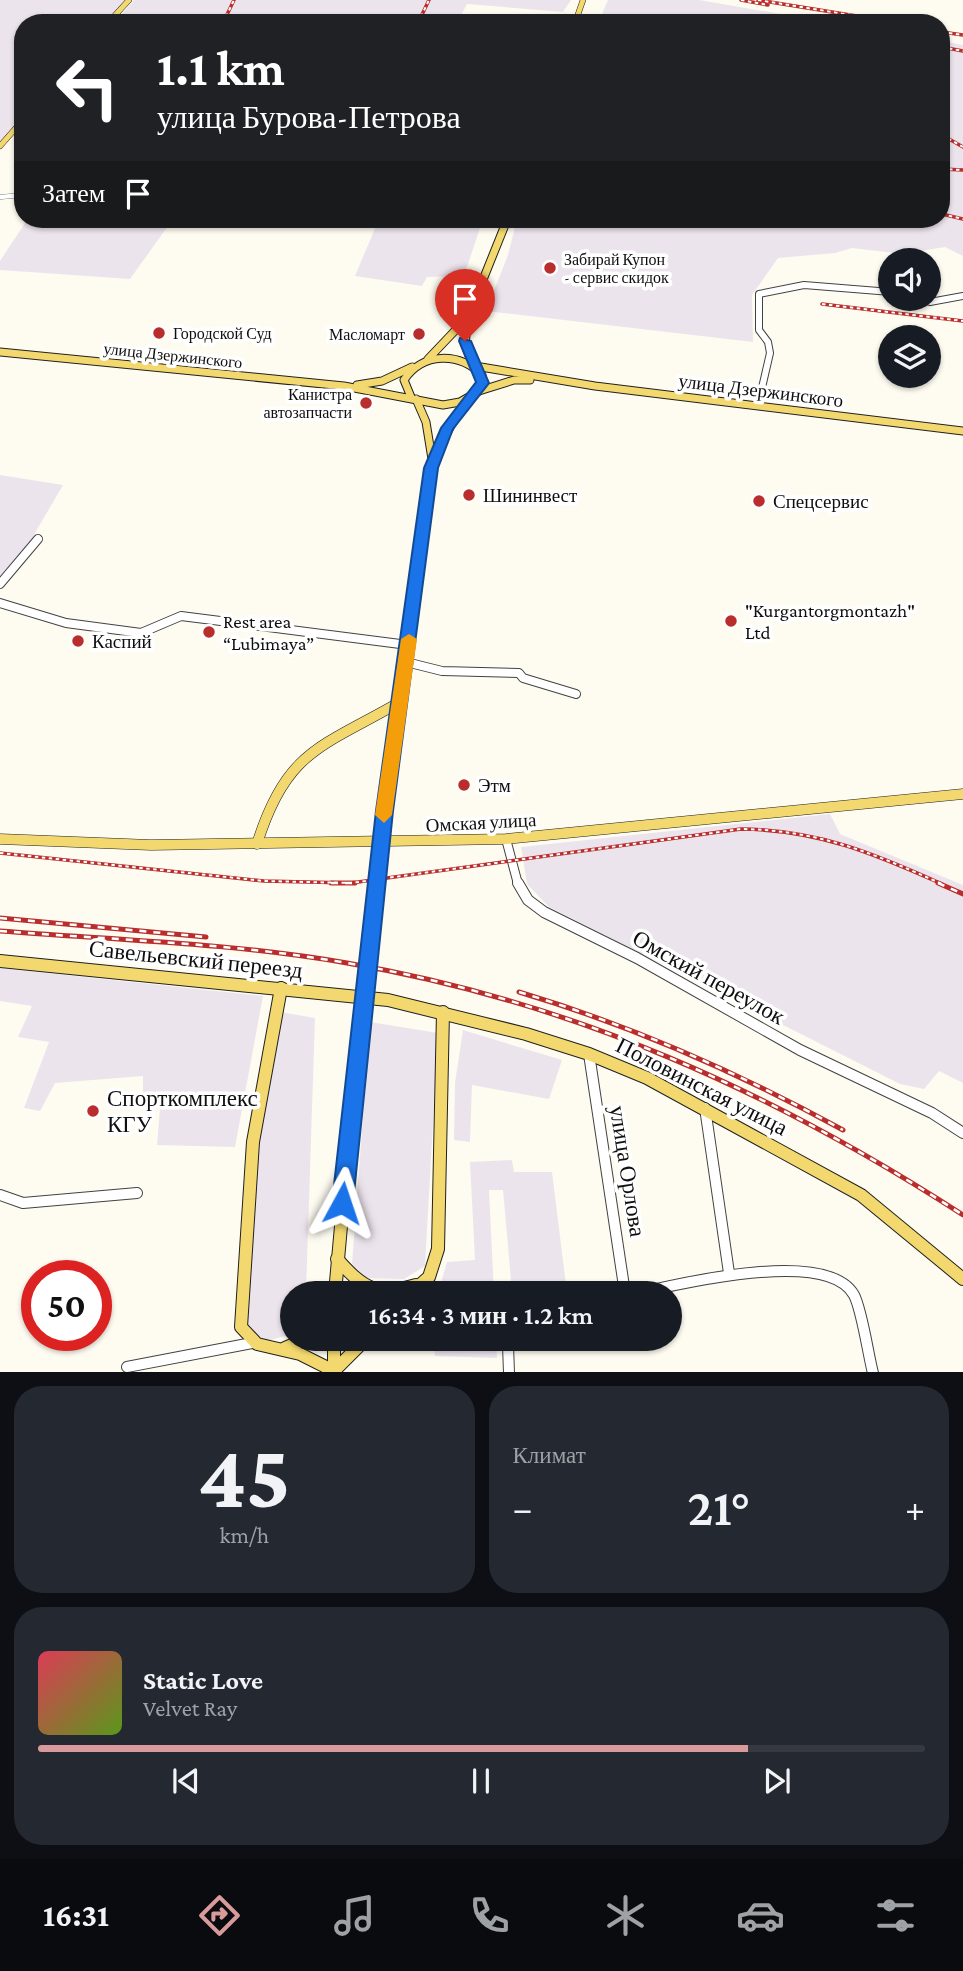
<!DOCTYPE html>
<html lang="ru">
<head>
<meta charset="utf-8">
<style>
  :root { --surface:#171b24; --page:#242831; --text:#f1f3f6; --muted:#9ea1a6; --line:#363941; --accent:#d89a9b }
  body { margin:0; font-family:"Crimson Pro",serif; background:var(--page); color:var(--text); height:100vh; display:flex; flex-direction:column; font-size:26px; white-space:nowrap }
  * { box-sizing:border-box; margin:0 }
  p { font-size:23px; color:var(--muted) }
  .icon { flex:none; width:38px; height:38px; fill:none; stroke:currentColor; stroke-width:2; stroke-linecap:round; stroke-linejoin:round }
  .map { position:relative; height:1372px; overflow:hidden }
  .sheet { display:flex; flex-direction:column; gap:14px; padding:14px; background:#0d0f14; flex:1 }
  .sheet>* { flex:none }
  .guide { position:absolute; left:14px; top:14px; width:936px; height:214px; border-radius:28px; box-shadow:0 2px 5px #0004; background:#202124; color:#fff; overflow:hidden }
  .fabs { position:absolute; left:878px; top:248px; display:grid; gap:14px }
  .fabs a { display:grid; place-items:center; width:63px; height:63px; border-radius:50%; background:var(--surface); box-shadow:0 2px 5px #0004; font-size:35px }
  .speed { position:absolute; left:21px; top:1260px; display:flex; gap:14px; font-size:35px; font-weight:700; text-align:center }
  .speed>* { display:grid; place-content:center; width:91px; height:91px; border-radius:50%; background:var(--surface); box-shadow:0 2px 5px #0004; line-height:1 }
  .speed .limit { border:10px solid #d22; background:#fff; color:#111 }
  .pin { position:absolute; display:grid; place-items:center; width:60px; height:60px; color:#fff; margin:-72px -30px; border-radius:50% 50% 50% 0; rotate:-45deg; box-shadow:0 0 7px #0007 }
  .pin .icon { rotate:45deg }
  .me { position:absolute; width:77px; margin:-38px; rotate:5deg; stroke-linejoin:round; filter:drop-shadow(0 0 5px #0008) }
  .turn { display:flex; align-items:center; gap:24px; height:147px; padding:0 28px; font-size:32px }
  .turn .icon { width:91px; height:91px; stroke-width:2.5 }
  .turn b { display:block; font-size:49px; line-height:60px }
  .then { display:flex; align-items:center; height:66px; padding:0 28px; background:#0003; gap:14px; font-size:26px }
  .big { font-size:52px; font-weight:600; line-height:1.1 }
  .sheet .card { flex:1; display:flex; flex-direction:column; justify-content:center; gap:10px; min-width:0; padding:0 24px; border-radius:28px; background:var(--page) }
  .sheet .dial { align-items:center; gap:0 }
  .dial b { font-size:91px; line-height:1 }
  .song { display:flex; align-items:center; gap:21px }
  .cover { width:84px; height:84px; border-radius:10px; background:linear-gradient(135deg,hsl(350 70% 55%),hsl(90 70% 35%)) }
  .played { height:7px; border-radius:4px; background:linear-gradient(90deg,var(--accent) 80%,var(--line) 80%) }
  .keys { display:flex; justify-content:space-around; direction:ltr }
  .heat { display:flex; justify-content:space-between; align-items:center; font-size:38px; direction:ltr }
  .sheet .tiles { flex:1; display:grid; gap:14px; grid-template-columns:1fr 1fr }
  .card:last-child { grid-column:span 2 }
  .trip { position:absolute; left:280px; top:1281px; width:402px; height:70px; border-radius:35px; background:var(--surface); box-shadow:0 2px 5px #0004; font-weight:600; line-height:70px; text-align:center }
  .menu { display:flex; height:112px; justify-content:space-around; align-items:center; background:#090b0e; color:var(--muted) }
  .menu .icon { width:49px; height:49px }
  .menu .current { color:var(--accent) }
  .menu b { font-size:32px; color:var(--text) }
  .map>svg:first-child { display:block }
</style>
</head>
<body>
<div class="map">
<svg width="963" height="1373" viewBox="0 0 963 1373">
  <rect width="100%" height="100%" fill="#fefcf1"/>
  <!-- industrial -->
  <g fill="#ece4ed">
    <path d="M0,0H125L105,23H23V117L0,144Z"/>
    <path d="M134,0H571L563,12L467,4L457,23H114Z"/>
    <path d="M608,0H699L833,23H598Z"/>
    <path d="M942,41L963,45V256L945,247L903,254L852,248L835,253L778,258L752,295L753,342L486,311L508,255L517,219H942Z"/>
    <path d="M24,219H173L130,279L0,270V261L27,220Z"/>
    <path d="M379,219H483L464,276L427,277L422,286L355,276Z"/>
    <path d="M0,475L63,485L35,533L33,543L0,579Z"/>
    <path d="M830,814L840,834L963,885V1083L939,1071L924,1089L900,1084L549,907L527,884L521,847Z"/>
    <path d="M0,968L263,996L235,1147L157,1145L160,1109H143V1076L55,1083L40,1111L24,1108L49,1042L18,1037L32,1006L0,1001Z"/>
    <path d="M280,1012L315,1018L306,1293H292V1334L267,1341L247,1330L256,1144Z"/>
    <path d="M370,1022L438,1033L425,1266L404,1279L366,1278L352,1264Z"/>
    <path d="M463,1030L562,1060L549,1099L472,1085L470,1142L454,1140L455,1083Z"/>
    <path d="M512,1160L514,1172H552L567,1293H557L556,1289L512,1292L503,1190H489L494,1293H438L447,1262L475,1260L470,1162Z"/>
    <path d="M433,1339H496L497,1358L435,1356Z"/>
  </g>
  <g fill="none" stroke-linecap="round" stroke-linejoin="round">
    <defs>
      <path id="minor-far3" d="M0,197L23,195"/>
      <g id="minor-far2">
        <path d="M921,299L930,302L963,296"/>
        <path d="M758,405L770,353L768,342L759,330V294L804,285L891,292"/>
      </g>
      <g id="minor-far1">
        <path d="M0,584L38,539"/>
        <path d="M0,603L66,623L141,633L181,616L408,645"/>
        <path d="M406,662L442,671L519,673L523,678L576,694"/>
        <path d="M506,839L518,884"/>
      </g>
      <g id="minor">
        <path d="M518,883L528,900L544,912L637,958L800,1050L932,1113L963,1133"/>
        <path d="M589,1054L625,1293"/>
        <path d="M705,1108L729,1273"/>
        <path d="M0,1195L23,1203L137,1193"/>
        <path d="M639,1293C682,1283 828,1248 854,1295C862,1310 868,1354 873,1373"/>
        <path d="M508,1345L509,1373"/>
        <path d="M127,1367L252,1343"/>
      </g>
      <g id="major-far3">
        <path d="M108,23L129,0"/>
        <path d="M575,23L583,0"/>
        <path d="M0,146L23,120"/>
        <path d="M506,222L507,219"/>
      </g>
      <g id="major-far2">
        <path d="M468,317L465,345L473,366"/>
        <path d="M0,352L344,386L443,405L460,402L479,391L482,375C459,352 423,352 404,380L411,397"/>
        <path d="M428,359L468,317L507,220"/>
        <path d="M475,366L595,386L963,431"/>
        <path d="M357,385L382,381L412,367"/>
        <path d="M479,391L514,380H530"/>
        <path d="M416,399L426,422L432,459"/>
        <path d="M425,509C432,462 440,436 470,399"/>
      </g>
      <g id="major-far1">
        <path d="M384,811L426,507"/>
        <path d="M0,839L151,845L506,839L963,794"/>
        <path d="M257,844C286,750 322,747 400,702"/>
      </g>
      <g id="major">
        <path d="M0,961L388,1000L526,1034L589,1054L647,1078L861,1195L963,1279"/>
        <path d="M281,988L253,1142L241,1327L257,1344L300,1354L334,1371"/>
        <path d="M337,1259C364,1289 376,1297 416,1285"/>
        <path d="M335,1293L358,1037"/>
        <path d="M411,1293L429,1277L438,1249L443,1012"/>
        <path d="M334,1339V1372"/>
        <path d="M285,1348L306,1339"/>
        <path d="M334,1371L366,1339"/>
      </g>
    </defs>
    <!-- minor-far3 casing -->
    <use href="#minor-far3" stroke="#424242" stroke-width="5"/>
    <!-- minor-far2 casing -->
    <use href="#minor-far2" stroke="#424242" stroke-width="8"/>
    <!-- minor-far1 casing -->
    <use href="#minor-far1" stroke="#424242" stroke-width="10"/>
    <!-- minor casing -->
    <use href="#minor" stroke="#424242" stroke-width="12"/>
    <!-- major-far3 casing -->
    <use href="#major-far3" stroke="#202020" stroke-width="6"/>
    <!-- major-far2 casing -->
    <use href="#major-far2" stroke="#202020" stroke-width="9"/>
    <!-- major-far1 casing -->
    <use href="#major-far1" stroke="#202020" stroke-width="11"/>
    <!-- major casing -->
    <use href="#major" stroke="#202020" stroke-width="14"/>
    <!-- minor-far3 -->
    <use href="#minor-far3" stroke="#fff" stroke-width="4.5"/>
    <!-- minor-far2 -->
    <use href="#minor-far2" stroke="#fff" stroke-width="6"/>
    <!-- minor-far1 -->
    <use href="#minor-far1" stroke="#fff" stroke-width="8"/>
    <!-- minor -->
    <use href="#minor" stroke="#fff" stroke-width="10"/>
    <!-- major-far3 -->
    <use href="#major-far3" stroke="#f2d86e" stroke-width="5"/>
    <!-- major-far2 -->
    <use href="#major-far2" stroke="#f2d86e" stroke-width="7"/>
    <!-- major-far1 -->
    <use href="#major-far1" stroke="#f2d86e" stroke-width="10"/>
    <!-- major -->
    <use href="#major" stroke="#f2d86e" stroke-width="12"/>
    <defs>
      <g id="rail-far1">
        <path d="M741,0L768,5"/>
        <path d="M758,0L900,23"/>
        <path d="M223,23L234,0"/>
        <path d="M418,23L429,0"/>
        <path d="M942,32L963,35"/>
        <path d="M942,47L963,51"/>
        <path d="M942,135L963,147"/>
        <path d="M942,169L963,170"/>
        <path d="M942,214L963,219"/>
        <path d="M822,304L963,321"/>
        <path d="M0,853L264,881L351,883L741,829C818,830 873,853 942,884"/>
      </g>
      <g id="rail">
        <path d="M331,883H355"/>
        <path d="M938,883L963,894"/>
        <path d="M0,918L206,937"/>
        <path d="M0,931C116,940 233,943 347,963C574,1002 771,1091 963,1215"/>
        <path d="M519,992C633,1026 739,1073 843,1130"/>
      </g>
    </defs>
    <!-- rail-far1 casing -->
    <use href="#rail-far1" stroke="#b92d2c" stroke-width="3.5"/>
    <!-- rail casing -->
    <use href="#rail" stroke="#b92d2c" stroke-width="5"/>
    <!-- rail-far1 -->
    <use href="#rail-far1" stroke="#fff" stroke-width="2" stroke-dasharray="3.5" stroke-linecap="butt"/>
    <!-- rail -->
    <use href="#rail" stroke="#fff" stroke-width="2.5" stroke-dasharray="7" stroke-linecap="butt"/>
    <defs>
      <path id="major-bridge-far1" d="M376,884L384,811"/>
      <path id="major-bridge" d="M358,1037L376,883"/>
    </defs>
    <!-- major-bridge-far1 casing -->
    <use href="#major-bridge-far1" stroke="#202020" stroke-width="11" stroke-linecap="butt"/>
    <!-- major-bridge casing -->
    <use href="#major-bridge" stroke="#202020" stroke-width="14" stroke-linecap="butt"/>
    <!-- major-bridge-far1 -->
    <use href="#major-bridge-far1" stroke="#f2d86e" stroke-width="10"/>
    <!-- major-bridge -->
    <use href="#major-bridge" stroke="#f2d86e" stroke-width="12"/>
  </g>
  <!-- route -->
  <path fill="#1a73e8" stroke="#114b97" stroke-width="2" d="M460,338L471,341L489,383L453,429L438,468L393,811L353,1203L350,1211L342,1214L335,1211L332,1203L376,811L424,468L441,428L476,382L459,341Z"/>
  <!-- slow -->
  <path fill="#f59e0b" d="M409,634L417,639L392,815L384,823L375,815L401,639Z"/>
  <!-- markers -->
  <g fill="#b92d2c" stroke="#fff" stroke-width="2.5">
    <circle cx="550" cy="268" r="7"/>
    <circle cx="159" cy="333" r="7"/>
    <circle cx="419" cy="334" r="7"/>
    <circle cx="366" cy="403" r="7"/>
    <circle cx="469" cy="495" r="7"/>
    <circle cx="759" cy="501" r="7"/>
    <circle cx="731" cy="621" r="7"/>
    <circle cx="209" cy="632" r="7"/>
    <circle cx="78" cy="641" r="7"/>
    <circle cx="464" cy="785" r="7"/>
    <circle cx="93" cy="1111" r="7"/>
  </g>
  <g text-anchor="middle" stroke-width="7" stroke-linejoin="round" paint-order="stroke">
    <!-- far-poi labels -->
    <g font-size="16" fill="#0f0f0f" stroke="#fff" text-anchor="start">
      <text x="564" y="265">Забирай Купон<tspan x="564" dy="18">- сервис скидок</tspan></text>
      <text x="173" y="339">Городской Суд</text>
      <text x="405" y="340" text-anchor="end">Масломарт</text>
      <text x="352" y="400" text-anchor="end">Канистра<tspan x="352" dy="18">автозапчасти</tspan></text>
    </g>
    <!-- far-street labels -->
    <g font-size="16" fill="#0f0f0f" stroke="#fff">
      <text transform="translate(173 355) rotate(6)" y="6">улица Дзержинского</text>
    </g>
    <!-- street labels -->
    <g font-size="19" fill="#0f0f0f" stroke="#fff">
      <text transform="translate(761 390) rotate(7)" y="7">улица Дзержинского</text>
      <text transform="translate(481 822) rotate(-3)" y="7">Омская улица</text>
    </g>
    <!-- poi labels -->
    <g font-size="19" fill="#0f0f0f" stroke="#fff" text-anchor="start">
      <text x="483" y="502">Шининвест</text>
      <text x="773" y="508">Спецсервис</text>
      <text x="745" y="617">"Kurgantorgmontazh"<tspan x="745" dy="22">Ltd</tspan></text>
      <text x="223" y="628">Rest area<tspan x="223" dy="22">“Lubimaya”</tspan></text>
      <text x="92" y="648">Каспий</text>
      <text x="478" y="792">Этм</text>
    </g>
    <!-- near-street labels -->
    <g font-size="23" fill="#0f0f0f" stroke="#fff">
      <text transform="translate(196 959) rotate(6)" y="8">Савельевский переезд</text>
      <text transform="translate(709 977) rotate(29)" y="8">Омский переулок</text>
      <text transform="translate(702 1086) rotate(27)" y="8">Половинская улица</text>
      <text transform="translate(628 1171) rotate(81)" y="8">улица Орлова</text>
    </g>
    <!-- near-poi labels -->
    <g font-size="23" fill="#0f0f0f" stroke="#fff" text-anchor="start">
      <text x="107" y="1106">Спорткомплекс<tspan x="107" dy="26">КГУ</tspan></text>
    </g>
  </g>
</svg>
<div class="fabs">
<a><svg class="icon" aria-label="sound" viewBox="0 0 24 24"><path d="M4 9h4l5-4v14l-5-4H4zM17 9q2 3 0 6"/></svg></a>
<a><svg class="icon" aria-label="layers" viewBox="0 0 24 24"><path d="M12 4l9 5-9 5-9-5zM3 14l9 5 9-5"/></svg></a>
</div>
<div class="speed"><div class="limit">50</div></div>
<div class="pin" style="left:465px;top:341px;background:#d93025"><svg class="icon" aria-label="arrive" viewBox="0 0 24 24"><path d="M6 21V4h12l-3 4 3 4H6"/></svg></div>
<svg class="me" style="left:342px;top:1203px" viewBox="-20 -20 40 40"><path d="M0-17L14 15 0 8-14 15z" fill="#1a73e8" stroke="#fff" stroke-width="4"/></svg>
<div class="trip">16:34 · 3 мин · 1.2 km</div>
<div class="guide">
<div class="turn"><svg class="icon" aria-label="left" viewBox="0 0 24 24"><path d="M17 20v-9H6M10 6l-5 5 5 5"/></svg><div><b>1.1 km</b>улица Бурова-Петрова</div></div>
<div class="then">Затем<svg class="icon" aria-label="arrive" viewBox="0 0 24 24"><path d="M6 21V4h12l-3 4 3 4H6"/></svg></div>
</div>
</div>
<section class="sheet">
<div class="tiles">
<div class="card dial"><b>45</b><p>km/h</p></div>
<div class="card"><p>Климат</p>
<div class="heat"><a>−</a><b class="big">21°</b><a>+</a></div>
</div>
<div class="card">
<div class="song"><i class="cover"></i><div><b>Static Love</b><p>Velvet Ray</p></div></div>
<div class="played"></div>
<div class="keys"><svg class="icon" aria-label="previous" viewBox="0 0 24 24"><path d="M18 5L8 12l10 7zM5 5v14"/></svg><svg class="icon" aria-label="pause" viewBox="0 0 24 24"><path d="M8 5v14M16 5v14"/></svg><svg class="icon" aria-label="next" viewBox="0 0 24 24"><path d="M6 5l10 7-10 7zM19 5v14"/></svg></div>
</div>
</div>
</section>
<nav class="menu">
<b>16:31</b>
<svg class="icon current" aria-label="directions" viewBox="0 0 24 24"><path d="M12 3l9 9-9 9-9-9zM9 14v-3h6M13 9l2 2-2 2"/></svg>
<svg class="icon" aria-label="music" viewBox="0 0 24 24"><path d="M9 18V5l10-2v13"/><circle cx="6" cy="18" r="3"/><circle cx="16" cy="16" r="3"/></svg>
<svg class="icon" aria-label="phone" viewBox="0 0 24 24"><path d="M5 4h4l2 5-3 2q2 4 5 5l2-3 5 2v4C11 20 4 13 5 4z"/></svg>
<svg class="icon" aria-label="climate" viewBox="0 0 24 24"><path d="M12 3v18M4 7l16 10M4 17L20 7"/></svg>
<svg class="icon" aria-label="car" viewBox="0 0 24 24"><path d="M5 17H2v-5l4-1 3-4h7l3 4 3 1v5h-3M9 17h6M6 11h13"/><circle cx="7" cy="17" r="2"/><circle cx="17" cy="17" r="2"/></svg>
<svg class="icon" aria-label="filters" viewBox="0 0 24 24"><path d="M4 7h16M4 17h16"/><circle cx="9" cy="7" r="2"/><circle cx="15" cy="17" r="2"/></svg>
</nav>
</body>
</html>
